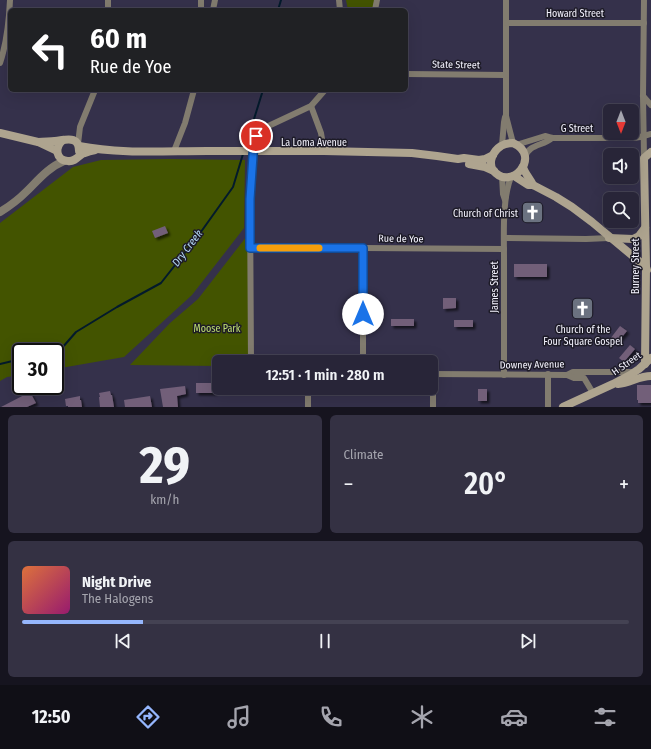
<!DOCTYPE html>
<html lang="en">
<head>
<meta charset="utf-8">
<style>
  :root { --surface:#282538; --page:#343143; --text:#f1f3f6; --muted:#a5a5ae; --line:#444253; --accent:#95b6fd }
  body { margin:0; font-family:"Fira Sans Condensed",sans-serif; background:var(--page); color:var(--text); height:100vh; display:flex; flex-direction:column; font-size:15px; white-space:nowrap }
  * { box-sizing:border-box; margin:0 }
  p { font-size:13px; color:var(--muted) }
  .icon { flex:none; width:22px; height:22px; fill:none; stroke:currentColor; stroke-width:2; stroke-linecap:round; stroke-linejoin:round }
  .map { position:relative; height:407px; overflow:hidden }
  .panel { display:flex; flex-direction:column; gap:8px; padding:8px; background:#16141f; flex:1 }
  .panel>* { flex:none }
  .hud { position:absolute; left:8px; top:8px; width:400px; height:84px; border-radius:6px; box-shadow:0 4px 16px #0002,0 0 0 1px var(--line); background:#202124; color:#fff; overflow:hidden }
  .needle { width:26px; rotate:180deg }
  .tools { position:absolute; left:603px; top:104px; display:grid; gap:8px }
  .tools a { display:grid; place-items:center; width:36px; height:36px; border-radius:6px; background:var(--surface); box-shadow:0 4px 16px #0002,0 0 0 1px var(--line); font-size:20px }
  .speed { position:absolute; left:12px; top:343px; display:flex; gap:8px; font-size:20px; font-weight:700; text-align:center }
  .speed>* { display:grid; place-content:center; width:52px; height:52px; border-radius:50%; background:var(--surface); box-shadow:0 4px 16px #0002,0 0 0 1px var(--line); line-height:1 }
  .speed .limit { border:2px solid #111; border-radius:6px; background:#fff; color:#111 }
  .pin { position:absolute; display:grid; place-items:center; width:34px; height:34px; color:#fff; margin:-17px; border:2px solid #fff; border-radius:50%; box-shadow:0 1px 4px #0007 }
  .me { position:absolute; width:44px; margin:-22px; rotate:0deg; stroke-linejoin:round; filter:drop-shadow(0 0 3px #0008) }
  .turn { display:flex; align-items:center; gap:14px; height:84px; padding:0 16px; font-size:18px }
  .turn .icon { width:52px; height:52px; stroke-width:2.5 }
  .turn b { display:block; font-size:28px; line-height:34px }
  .big { font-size:30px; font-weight:600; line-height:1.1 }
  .panel .widget { flex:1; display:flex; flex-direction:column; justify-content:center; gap:6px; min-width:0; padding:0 14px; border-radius:6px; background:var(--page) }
  .panel .dial { align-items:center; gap:0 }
  .dial b { font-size:52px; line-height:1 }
  .song { display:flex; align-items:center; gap:12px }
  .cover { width:48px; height:48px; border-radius:6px; background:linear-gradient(135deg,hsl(20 70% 55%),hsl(320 70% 35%)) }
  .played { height:4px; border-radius:2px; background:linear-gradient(90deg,var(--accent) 20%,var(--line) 20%) }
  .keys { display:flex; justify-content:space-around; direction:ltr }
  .heat { display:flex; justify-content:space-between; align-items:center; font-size:22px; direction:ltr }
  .panel .tiles { flex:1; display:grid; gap:8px; grid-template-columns:1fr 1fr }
  .widget:last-child { grid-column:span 2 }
  .trip { position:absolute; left:212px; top:355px; width:226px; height:40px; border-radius:6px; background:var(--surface); box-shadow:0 4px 16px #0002,0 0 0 1px var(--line); font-weight:600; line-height:40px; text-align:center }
  .dock { display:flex; height:64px; justify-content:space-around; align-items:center; background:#100f16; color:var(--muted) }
  .dock .icon { width:28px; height:28px }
  .dock .active { color:var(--accent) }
  .dock b { font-size:18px; color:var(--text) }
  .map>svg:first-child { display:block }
</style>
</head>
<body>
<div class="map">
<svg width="651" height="407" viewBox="0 0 651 407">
  <defs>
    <filter id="shadow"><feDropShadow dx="2.5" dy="2.5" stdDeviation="1" flood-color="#0009"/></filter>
  </defs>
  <rect width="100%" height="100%" fill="#35314b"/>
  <!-- green -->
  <g fill="#435400">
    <path d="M346,0H375L372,10H348Z"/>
    <path d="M169,159L245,160L244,228L192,295L124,357L55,369V352H21V375L7,377L0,381V223L73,167L101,160Z"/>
    <path d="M250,232L251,362H219V366L130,365L170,323L198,299Z"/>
  </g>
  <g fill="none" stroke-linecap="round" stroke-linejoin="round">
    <!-- stream -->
    <g stroke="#031a2b" stroke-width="2">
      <path d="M278,10L281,0"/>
      <path d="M245,148L263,90"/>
      <path d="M47,352L62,348L76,332L117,307L161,283L198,236L233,187L243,154"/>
      <path d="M0,364L21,359"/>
    </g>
  </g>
  <!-- building -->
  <g fill="#725f79" filter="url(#shadow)">
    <path d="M165,226L168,233L155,238L152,231Z"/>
    <rect x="514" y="264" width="33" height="13"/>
    <path d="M443,298H456V308L443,309Z"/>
    <rect x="391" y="319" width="23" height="7"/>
    <rect x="454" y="320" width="19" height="7"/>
    <path d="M620,326L627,331L616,344L610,339Z"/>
    <path d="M630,345L635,349L624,362L619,358Z"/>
    <rect x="196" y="383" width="19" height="10"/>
    <path d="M637,385H651V403H638V400H637Z"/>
    <path d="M185,386L186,394L177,396L178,407H163L160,389Z"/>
    <rect x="478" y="389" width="9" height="12"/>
    <path d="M110,391L111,395H112L114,407H100L99,397H100L99,393Z"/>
    <path d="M30,392L36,403L27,407H1Z"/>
    <path d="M80,396V400H81L82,407H68V406H66L65,399Z"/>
    <path d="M150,396L152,407H125L124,400Z"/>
  </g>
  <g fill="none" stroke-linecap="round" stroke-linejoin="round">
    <!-- minor -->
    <g stroke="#827c6f" stroke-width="6">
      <path d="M108,0V10"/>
      <path d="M339,0L340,10"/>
      <path d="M506,0V116L513,143"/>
      <path d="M201,10V0"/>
      <path d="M213,10L215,0"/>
      <path d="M375,10L377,0"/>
      <path d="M507,23H644"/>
      <path d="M0,63C7,42 9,22 10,0"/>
      <path d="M406,74L506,75"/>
      <path d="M643,96L651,105"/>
      <path d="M311,106L321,133L324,151"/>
      <path d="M78,144L80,127L95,90"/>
      <path d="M502,145L504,122L505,117"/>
      <path d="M516,145L545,136L552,138H634L640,137L651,134"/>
      <path d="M174,151L185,123L194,90"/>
      <path d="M525,157C529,144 543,146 552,138"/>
      <path d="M644,158L643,96L644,0"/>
      <path d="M502,176L503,194L505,200"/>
      <path d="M504,238L586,239L609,238"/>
      <path d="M363,248V362"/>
      <path d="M250,249L363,248L504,249"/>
      <path d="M251,362L250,199L254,141L258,132L262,129L311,106L325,90"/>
      <path d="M431,374L567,375L573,372H634"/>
      <path d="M433,374V407"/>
      <path d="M504,375C504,336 504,297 504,259C504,234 502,200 511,177"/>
      <path d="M567,375L574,378H584L593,393"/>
      <path d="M308,388V407"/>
      <path d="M548,407V374"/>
    </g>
    <!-- tertiary -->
    <path stroke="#827c6f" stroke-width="8" d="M0,212C10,206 19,199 27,191C39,179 49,167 64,161"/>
    <!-- secondary -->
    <g stroke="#aea48f" stroke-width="8">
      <path d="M0,133L38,142L57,151"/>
      <path d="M63,140C54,147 56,161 68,161C74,162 78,157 82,154C86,152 91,151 95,150"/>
      <path d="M39,142C44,141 50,142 55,141C66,140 79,135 79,151"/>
      <path d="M513,143C543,156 510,193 493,170C488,162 493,151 501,146C504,144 508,143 513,143Z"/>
      <path d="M79,146C124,155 174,150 220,151"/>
      <path d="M261,151H324L412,153L437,156L458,159L464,158L479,160L485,159L493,155"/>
      <path d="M469,164L485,167L494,171"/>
      <path d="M523,167C525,174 530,178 533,185"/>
      <path d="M514,176L528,185H533L556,197L572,207L592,222L646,267L647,270"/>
      <path d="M609,238L633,239L639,236L645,228"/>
      <path d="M645,364L646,267L644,158L651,152"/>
      <path d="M618,384C630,383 639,376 651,376"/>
      <path d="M563,407L613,384L630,375L639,369L651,358"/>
    </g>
    <!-- secondary-bridge -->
    <path stroke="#aea48f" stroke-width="8" d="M220,151H261"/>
  </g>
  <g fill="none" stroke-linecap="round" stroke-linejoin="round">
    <defs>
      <path id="route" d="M256,136L254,141L250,199V248H363V314"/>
    </defs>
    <!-- route casing -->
    <use href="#route" stroke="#114b97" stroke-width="10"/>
    <!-- route -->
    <use href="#route" stroke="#1a73e8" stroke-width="7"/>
    <!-- slow -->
    <path stroke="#f59e0b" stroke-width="7" d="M260,248H319"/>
  </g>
  <!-- icons -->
  <defs>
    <symbol id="church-square" viewBox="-11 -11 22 22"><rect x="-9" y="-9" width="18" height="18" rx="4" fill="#6b7280" stroke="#1d1b27"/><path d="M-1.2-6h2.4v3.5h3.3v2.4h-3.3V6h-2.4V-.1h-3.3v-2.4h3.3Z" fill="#fff"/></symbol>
  </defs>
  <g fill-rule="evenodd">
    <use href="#church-square" x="520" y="200" width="25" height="25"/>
    <use href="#church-square" x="570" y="296" width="25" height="25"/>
  </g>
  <g text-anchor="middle" stroke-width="3" stroke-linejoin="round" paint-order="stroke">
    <!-- street labels -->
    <g font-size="10" fill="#f4f3fe" stroke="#1d1b27">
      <text x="575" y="17">Howard Street</text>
      <text transform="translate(456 64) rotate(1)" y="4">State Street</text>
      <text x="577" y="132">G Street</text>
      <text x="314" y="146">La Loma Avenue</text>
      <text transform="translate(401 238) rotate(1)" y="4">Rue de Yoe</text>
      <text transform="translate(635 266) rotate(-90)" y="4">Burney Street</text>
      <text transform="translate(494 287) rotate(-90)" y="4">James Street</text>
      <text transform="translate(626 363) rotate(-35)" y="4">H Street</text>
      <text transform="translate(532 364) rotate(-1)" y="4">Downey Avenue</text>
    </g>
    <!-- poi labels -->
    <g font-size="10" fill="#f4f3fe" stroke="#1d1b27" text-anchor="end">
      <text x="518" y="217">Church of Christ</text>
      <text x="583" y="333" text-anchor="middle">Church of the<tspan x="583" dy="12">Four Square Gospel</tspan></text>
    </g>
    <!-- park labels -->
    <g font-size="10" fill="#c0e072" stroke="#1d1b27">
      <text x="217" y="332">Moose Park</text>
    </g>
    <!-- water labels -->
    <g font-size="11" font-style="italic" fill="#b5daf7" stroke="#1d1b27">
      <text transform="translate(187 248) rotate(-53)" y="4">Dry Creek</text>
    </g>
  </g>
</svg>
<div class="tools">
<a><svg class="needle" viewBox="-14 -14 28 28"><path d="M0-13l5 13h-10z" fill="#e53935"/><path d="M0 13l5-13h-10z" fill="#a5a5ae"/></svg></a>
<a><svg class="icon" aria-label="sound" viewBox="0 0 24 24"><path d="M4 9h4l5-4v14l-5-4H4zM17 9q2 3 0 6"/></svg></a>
<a><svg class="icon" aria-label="search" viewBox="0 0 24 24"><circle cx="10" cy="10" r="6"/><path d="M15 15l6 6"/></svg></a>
</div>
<div class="speed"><div class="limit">30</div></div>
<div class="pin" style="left:256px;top:136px;background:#d93025"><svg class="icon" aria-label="arrive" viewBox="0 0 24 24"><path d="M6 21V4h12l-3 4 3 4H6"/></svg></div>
<svg class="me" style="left:363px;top:314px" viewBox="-20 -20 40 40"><circle r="19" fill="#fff"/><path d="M0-13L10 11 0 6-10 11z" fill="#1a73e8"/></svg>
<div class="trip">12:51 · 1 min · 280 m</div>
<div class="hud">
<div class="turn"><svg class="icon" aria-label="left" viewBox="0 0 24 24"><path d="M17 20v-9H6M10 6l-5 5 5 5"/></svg><div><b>60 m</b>Rue de Yoe</div></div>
</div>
</div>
<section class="panel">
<div class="tiles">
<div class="widget dial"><b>29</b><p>km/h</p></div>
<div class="widget"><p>Climate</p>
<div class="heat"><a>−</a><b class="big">20°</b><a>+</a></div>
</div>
<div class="widget">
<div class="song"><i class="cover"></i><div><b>Night Drive</b><p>The Halogens</p></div></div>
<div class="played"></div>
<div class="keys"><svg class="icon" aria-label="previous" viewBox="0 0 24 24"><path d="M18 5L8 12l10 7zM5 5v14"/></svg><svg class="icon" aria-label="pause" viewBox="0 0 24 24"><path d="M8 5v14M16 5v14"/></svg><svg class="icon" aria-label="next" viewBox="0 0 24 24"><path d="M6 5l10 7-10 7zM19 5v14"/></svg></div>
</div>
</div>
</section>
<nav class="dock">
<b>12:50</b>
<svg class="icon active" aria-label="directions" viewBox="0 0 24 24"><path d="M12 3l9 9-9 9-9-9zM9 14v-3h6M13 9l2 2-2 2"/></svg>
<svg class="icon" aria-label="music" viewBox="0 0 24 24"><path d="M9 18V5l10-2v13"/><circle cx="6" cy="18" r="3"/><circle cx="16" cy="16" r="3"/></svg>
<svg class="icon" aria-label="phone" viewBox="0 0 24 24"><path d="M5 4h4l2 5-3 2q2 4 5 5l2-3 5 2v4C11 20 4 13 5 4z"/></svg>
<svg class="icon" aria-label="climate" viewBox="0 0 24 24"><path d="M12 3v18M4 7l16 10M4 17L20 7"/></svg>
<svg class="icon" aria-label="car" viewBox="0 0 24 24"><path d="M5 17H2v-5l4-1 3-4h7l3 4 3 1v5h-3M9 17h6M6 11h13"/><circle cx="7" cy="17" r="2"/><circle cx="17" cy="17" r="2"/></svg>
<svg class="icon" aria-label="filters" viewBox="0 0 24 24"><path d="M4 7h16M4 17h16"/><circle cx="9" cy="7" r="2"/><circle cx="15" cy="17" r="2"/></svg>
</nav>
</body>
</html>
